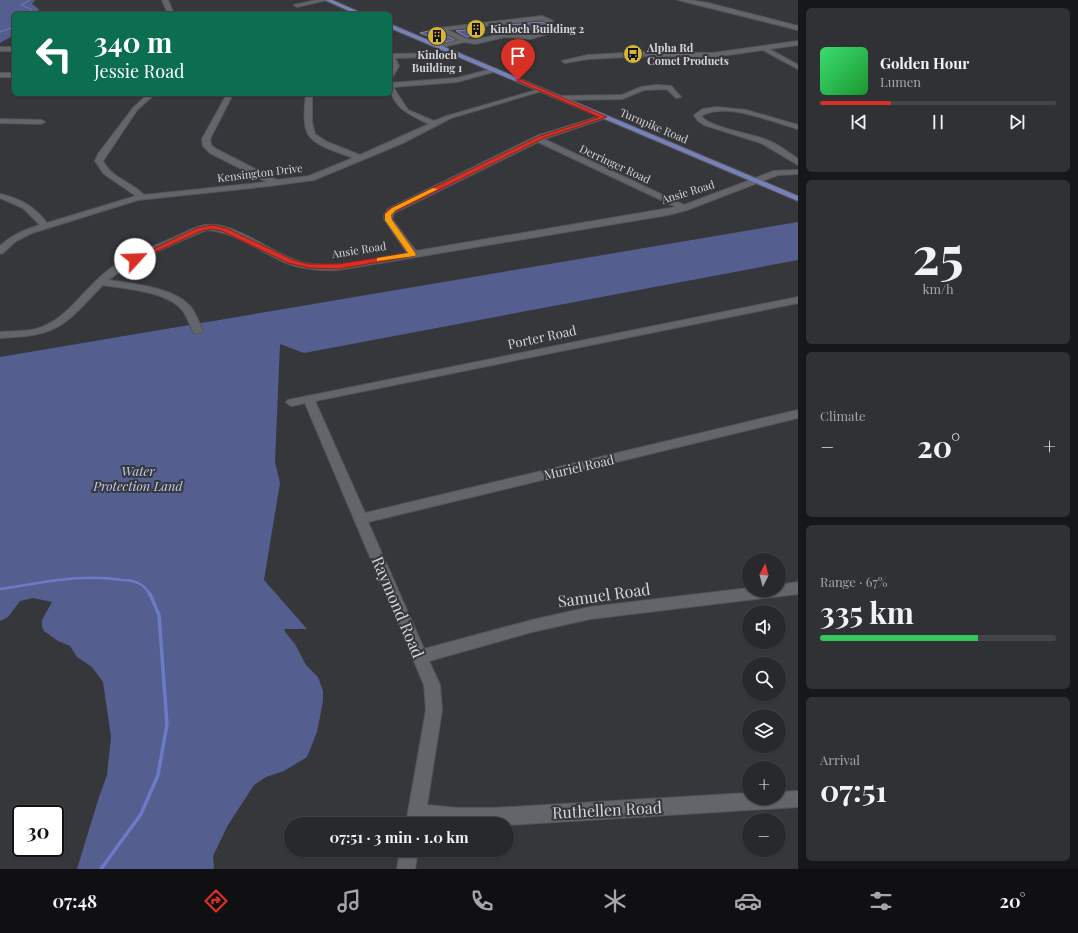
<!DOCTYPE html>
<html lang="en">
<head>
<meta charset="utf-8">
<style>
  :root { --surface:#28292c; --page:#303134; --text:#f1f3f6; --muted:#a5a6a9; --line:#444548; --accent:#d93025 }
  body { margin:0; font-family:"Playfair Display",serif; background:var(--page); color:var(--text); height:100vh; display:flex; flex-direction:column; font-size:15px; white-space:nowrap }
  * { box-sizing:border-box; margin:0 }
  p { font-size:13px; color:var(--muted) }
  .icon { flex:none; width:22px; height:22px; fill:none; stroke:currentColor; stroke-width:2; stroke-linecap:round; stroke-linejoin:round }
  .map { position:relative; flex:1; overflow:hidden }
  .drawer { display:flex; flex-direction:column; gap:8px; padding:8px; background:#161718; width:280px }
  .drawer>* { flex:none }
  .guide { position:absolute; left:12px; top:12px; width:380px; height:84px; border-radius:6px; box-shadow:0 1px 3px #0004,0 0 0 1px var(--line); background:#0b6e4f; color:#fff; overflow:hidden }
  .needle { width:26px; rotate:6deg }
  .buttons { position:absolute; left:742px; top:553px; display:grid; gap:8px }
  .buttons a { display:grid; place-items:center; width:44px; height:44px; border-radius:50%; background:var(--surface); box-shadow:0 1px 3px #0004,0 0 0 1px var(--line); font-size:20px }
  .speed { position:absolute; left:12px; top:805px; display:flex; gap:8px; font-size:20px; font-weight:700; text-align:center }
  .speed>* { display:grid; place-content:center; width:52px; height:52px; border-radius:50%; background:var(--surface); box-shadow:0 1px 3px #0004,0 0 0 1px var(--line); line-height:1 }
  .speed .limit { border:2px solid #111; border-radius:6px; background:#fff; color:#111 }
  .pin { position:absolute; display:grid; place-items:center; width:34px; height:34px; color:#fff; margin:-41px -17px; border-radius:50% 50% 50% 0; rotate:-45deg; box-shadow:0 0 4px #0007 }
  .pin .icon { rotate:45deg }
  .me { position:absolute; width:44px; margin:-22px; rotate:65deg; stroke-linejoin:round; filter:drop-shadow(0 0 3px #0008) }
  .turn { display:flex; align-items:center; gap:14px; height:84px; padding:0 16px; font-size:18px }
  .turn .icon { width:52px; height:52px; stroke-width:2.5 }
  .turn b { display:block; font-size:28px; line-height:34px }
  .big { font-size:30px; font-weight:700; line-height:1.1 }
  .drawer .widget { flex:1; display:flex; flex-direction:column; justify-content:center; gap:6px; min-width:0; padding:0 14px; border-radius:6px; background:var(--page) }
  .drawer .dial { align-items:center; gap:0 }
  .dial b { font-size:52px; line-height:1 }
  .song { display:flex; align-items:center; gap:12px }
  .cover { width:48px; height:48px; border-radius:6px; background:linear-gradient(135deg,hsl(140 70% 55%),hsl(130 70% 35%)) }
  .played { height:4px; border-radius:2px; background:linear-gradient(90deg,var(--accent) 30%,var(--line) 30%) }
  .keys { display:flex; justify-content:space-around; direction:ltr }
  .heat { display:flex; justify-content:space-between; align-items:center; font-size:22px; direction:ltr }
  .charge { height:6px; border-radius:3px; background:linear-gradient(90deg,#34c759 67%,var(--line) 0) }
  .trip { position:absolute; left:284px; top:817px; width:230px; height:40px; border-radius:20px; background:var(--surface); box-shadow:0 1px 3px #0004,0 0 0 1px var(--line); font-weight:700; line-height:40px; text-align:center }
  .tab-bar { display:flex; height:64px; justify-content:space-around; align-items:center; background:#101012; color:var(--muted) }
  .tab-bar .icon { width:28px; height:28px }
  .tab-bar .on { color:var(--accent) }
  .tab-bar b { font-size:18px; color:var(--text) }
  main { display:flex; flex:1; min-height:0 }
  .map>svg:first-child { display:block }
</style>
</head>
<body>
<main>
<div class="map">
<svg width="798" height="869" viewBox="0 0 798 869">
  <rect width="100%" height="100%" fill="#36373b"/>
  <!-- green -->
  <g fill="#545e8f">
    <path d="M0,0H35L32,4L39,9L37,14H14V35L0,43Z"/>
    <path d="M798,222V260L304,353L280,344L275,462L280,483L264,580L307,629H284L286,633L295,644L306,665L318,677L323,691V701L317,732L307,757L284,771L266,777L254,785L228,825L213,856L214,869H77L99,797L107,775L111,737L103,682L92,667L77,657L70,646L58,641L44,631L42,627V620L52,602L33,598L20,601L8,617L0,621V357Z"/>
  </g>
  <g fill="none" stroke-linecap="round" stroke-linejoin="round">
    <!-- stream-far2 -->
    <g stroke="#6c7ac8" stroke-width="1">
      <path d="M30,0L21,5L31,9V14"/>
      <path d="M0,32L14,27"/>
    </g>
    <!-- stream-far1 -->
    <path stroke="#6c7ac8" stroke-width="2.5" d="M0,589C41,583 81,573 122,580C128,580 135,581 140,584C144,586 148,591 150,595"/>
    <!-- stream -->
    <path stroke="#6c7ac8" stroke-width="3.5" d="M101,869L141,814L158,775L167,724L159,615L150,594"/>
  </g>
  <!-- building -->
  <g fill="#4d58a2" stroke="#8a8b90">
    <path d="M541,22L546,24V26L549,29L530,33L513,32L497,26Z"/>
    <path d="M433,30L449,37L455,40L444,42L420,33Z"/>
    <path d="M466,30L479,35L467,37L456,31Z"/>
  </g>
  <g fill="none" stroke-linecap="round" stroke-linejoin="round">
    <defs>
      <g id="minor">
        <path d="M162,0H168L174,14H168Z"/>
        <path d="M316,0H327L297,7L294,5Z"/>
        <path d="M678,0H689L708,3L798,26V30Z"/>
        <path d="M542,16L553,21V25L558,29L556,32L530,39L505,37L475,44L465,42L438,48L435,46L459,40L439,30V28ZM541,20L548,23L547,26L552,30L530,35L505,33L475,40L467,39L448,30Z"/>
        <path d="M798,41V45L769,49L798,65V69L763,50L713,57L644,56L588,59L565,63L562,61L588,55L644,52L713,53Z"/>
        <rect x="0" y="47" width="14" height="4"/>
        <path d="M460,53L463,55L462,56L395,58L399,66L392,78L390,79V71L393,66L390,60V54Z"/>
        <path d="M495,68L497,69V71L457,82L393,87L408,110L434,121L447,116L540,89L545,90L451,118L403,143L314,180L269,186L138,200L32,233L16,241L3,253L0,254V246C12,235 24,230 40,225L23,208L0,198V194C21,199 34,206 47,223L136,196L104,174L95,161L98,154L133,108L148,94H155L137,110L103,161C111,178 132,182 144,195L267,182L210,153L203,146L202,139L227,94H233L210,139L211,145L216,149L277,180L309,176L353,158C339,152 310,146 306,129C303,118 305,105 306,94H312V122L315,134L327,142L360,155L429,124C410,115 390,107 390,83L457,78Z"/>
        <rect x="0" y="73" width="14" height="4"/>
        <path d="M656,85L671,86L681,97L676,98L667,89L644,90L622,99L561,100L558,98L561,96L622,95L641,87Z"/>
        <path d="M717,107L746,110L798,125V129C771,122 727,101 701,116C708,127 752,134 767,140C778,144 788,152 798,159V165L761,143L704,125L698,121L694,115L703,109Z"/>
        <path d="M604,115L607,117L606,118L544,139L684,205L774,171L798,170V174L778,175L687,210L668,215L338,270C320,271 302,269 286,263C260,252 235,231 206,230L135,261L108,280C132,284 173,287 190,306C196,313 199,323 203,331L202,333H194C190,326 188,318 183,311C168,291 126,289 103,285C90,297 79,312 65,322C46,336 23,337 0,338V332C12,331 24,332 36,329C66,321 83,290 106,272C126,256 150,248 173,238C183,234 191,228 201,226C232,217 274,257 305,263C339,269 375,258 407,253L384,219V215L388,209L539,135ZM538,142L676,207L416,251L392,219L394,213Z"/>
        <path d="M0,119L41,120L45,122L41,124L0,123Z"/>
        <path d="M798,297V303L315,401L365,513L798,410V418L368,522L424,649L532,620L590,607L749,588V590H779V585L798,582V594L590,619L532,632L429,661L440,685L442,710L427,805L457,808H495L749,793V798H779V792L798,791V807L507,825L424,822V824H406L426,710L424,685L305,403L292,406L288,404L286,402L288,400Z"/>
        <path d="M400,850H418L415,869H397Z"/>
      </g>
      <g id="major">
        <path d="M325,0H332L364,14H356Z"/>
        <path d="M390,24L798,196V201L390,28Z"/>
      </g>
    </defs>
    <!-- minor casing -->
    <use href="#minor" stroke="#545559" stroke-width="2"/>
    <!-- major casing -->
    <use href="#major" stroke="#545559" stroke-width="2"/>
    <!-- minor -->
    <use href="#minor" fill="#64656a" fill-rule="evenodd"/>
    <!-- major -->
    <use href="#major" fill="#7781b9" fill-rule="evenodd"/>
  </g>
  <!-- route -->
  <path fill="#d93025" stroke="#8d1f18" d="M517,79H520L607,117L544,138L394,212L391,215V219L416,254L415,256L338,269L309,268L288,263L222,231L212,229L201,231L138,260L132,259L197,228L212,225L226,228L293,260L309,264H338L408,253L385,219L384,215L389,209L540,136L599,117L517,81Z"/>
  <!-- slow -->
  <path fill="#f59e0b" d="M433,188L438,189L396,210L391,215L392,220L416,254L415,256L377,261V258L408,253L385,220V214L392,208Z"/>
  <!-- icons -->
  <defs>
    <symbol id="building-disc" viewBox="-11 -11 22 22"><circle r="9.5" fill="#d5b535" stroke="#36373b"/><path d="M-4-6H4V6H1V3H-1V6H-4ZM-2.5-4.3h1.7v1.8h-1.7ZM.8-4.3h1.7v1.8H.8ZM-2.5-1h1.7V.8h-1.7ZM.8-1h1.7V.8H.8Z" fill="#111"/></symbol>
    <symbol id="bus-disc" viewBox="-11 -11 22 22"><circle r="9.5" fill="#d5b535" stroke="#36373b"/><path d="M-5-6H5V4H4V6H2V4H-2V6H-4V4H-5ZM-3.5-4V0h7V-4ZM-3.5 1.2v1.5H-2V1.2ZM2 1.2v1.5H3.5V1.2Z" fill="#111"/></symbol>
  </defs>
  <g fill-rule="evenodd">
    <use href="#building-disc" x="465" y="18" width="22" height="22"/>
    <use href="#building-disc" x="426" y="25" width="22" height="22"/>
    <use href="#bus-disc" x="622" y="43" width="22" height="22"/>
  </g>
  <g text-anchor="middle" stroke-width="4" stroke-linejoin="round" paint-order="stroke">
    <!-- far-poi labels -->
    <g font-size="11" font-weight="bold" fill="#d6d6d9" stroke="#36373b" text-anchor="start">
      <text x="490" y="33">Kinloch Building 2</text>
      <text x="647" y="52">Alpha Rd<tspan x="647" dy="13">Comet Products</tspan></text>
      <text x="437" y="59" text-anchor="middle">Kinloch<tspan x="437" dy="13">Building 1</tspan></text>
    </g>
    <!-- far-street labels -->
    <g font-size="11" fill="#d6d6d9" stroke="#36373b">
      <text transform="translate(654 126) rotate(23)" y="4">Turnpike Road</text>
      <text transform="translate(615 164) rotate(25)" y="4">Derringer Road</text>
      <text transform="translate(260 173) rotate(-7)" y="4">Kensington Drive</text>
      <text transform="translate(688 192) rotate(-17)" y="4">Ansie Road</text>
      <text transform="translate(359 250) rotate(-9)" y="4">Ansie Road</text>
    </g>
    <!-- street labels -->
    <g font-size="13" fill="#d6d6d9" stroke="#36373b">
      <text transform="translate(542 337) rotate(-12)" y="5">Porter Road</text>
      <text transform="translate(579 467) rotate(-13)" y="5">Muriel Road</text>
    </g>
    <!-- park labels -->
    <g font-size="13" font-style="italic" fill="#c0caf4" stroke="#36373b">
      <text x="138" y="476">Water<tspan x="138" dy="15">Protection Land</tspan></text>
    </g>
    <!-- near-street labels -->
    <g font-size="16" fill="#d6d6d9" stroke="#36373b">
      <text transform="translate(604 595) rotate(-8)" y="6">Samuel Road</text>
      <text transform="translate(398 607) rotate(67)" y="6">Raymond Road</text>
      <text transform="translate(607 810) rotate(-3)" y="6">Ruthellen Road</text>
    </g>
  </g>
</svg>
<div class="buttons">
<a><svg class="needle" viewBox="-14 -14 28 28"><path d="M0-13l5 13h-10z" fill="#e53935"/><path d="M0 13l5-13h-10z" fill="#a5a6a9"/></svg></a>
<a><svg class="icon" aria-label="sound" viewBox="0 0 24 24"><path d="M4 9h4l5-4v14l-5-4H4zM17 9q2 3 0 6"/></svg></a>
<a><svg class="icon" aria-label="search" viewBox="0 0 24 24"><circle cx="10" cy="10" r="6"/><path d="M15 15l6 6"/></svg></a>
<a><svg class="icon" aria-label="layers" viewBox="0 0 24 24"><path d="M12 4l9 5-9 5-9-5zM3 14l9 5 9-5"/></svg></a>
<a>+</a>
<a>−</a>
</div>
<div class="speed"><div class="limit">30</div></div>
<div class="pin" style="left:518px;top:80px;background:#d93025"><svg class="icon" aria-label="arrive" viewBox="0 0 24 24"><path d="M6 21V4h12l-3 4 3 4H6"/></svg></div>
<svg class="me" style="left:135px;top:259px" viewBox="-20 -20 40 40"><circle r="19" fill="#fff"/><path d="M0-13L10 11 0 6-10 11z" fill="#d93025"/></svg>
<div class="trip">07:51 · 3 min · 1.0 km</div>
<div class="guide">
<div class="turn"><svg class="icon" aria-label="left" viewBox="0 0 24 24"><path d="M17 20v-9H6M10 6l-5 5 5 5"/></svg><div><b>340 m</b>Jessie Road</div></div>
</div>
</div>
<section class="drawer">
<div class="widget">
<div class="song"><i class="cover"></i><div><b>Golden Hour</b><p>Lumen</p></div></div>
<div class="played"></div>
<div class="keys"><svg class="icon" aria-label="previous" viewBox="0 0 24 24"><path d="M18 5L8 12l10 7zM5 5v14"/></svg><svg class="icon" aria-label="pause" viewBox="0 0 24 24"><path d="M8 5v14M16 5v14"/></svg><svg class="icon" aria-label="next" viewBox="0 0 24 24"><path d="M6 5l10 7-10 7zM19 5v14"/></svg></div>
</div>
<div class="widget dial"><b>25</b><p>km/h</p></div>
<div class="widget"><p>Climate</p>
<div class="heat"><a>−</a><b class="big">20°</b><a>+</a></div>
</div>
<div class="widget"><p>Range · 67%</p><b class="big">335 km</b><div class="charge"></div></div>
<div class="widget"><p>Arrival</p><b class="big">07:51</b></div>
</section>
</main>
<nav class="tab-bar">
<b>07:48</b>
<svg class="icon on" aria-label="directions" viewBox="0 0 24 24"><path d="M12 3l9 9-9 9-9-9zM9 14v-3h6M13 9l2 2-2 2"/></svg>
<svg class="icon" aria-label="music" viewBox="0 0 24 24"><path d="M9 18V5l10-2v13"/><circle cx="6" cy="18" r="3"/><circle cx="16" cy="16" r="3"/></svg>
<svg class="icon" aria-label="phone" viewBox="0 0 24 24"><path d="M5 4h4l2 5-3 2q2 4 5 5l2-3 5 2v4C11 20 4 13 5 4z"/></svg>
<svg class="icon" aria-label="climate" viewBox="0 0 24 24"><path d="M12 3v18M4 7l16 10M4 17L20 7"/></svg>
<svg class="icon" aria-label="car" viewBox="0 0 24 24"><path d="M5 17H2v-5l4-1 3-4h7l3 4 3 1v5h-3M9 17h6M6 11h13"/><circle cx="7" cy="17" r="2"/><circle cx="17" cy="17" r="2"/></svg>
<svg class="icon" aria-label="filters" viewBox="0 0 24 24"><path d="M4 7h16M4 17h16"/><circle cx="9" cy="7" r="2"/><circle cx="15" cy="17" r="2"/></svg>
<b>20°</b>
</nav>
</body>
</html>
